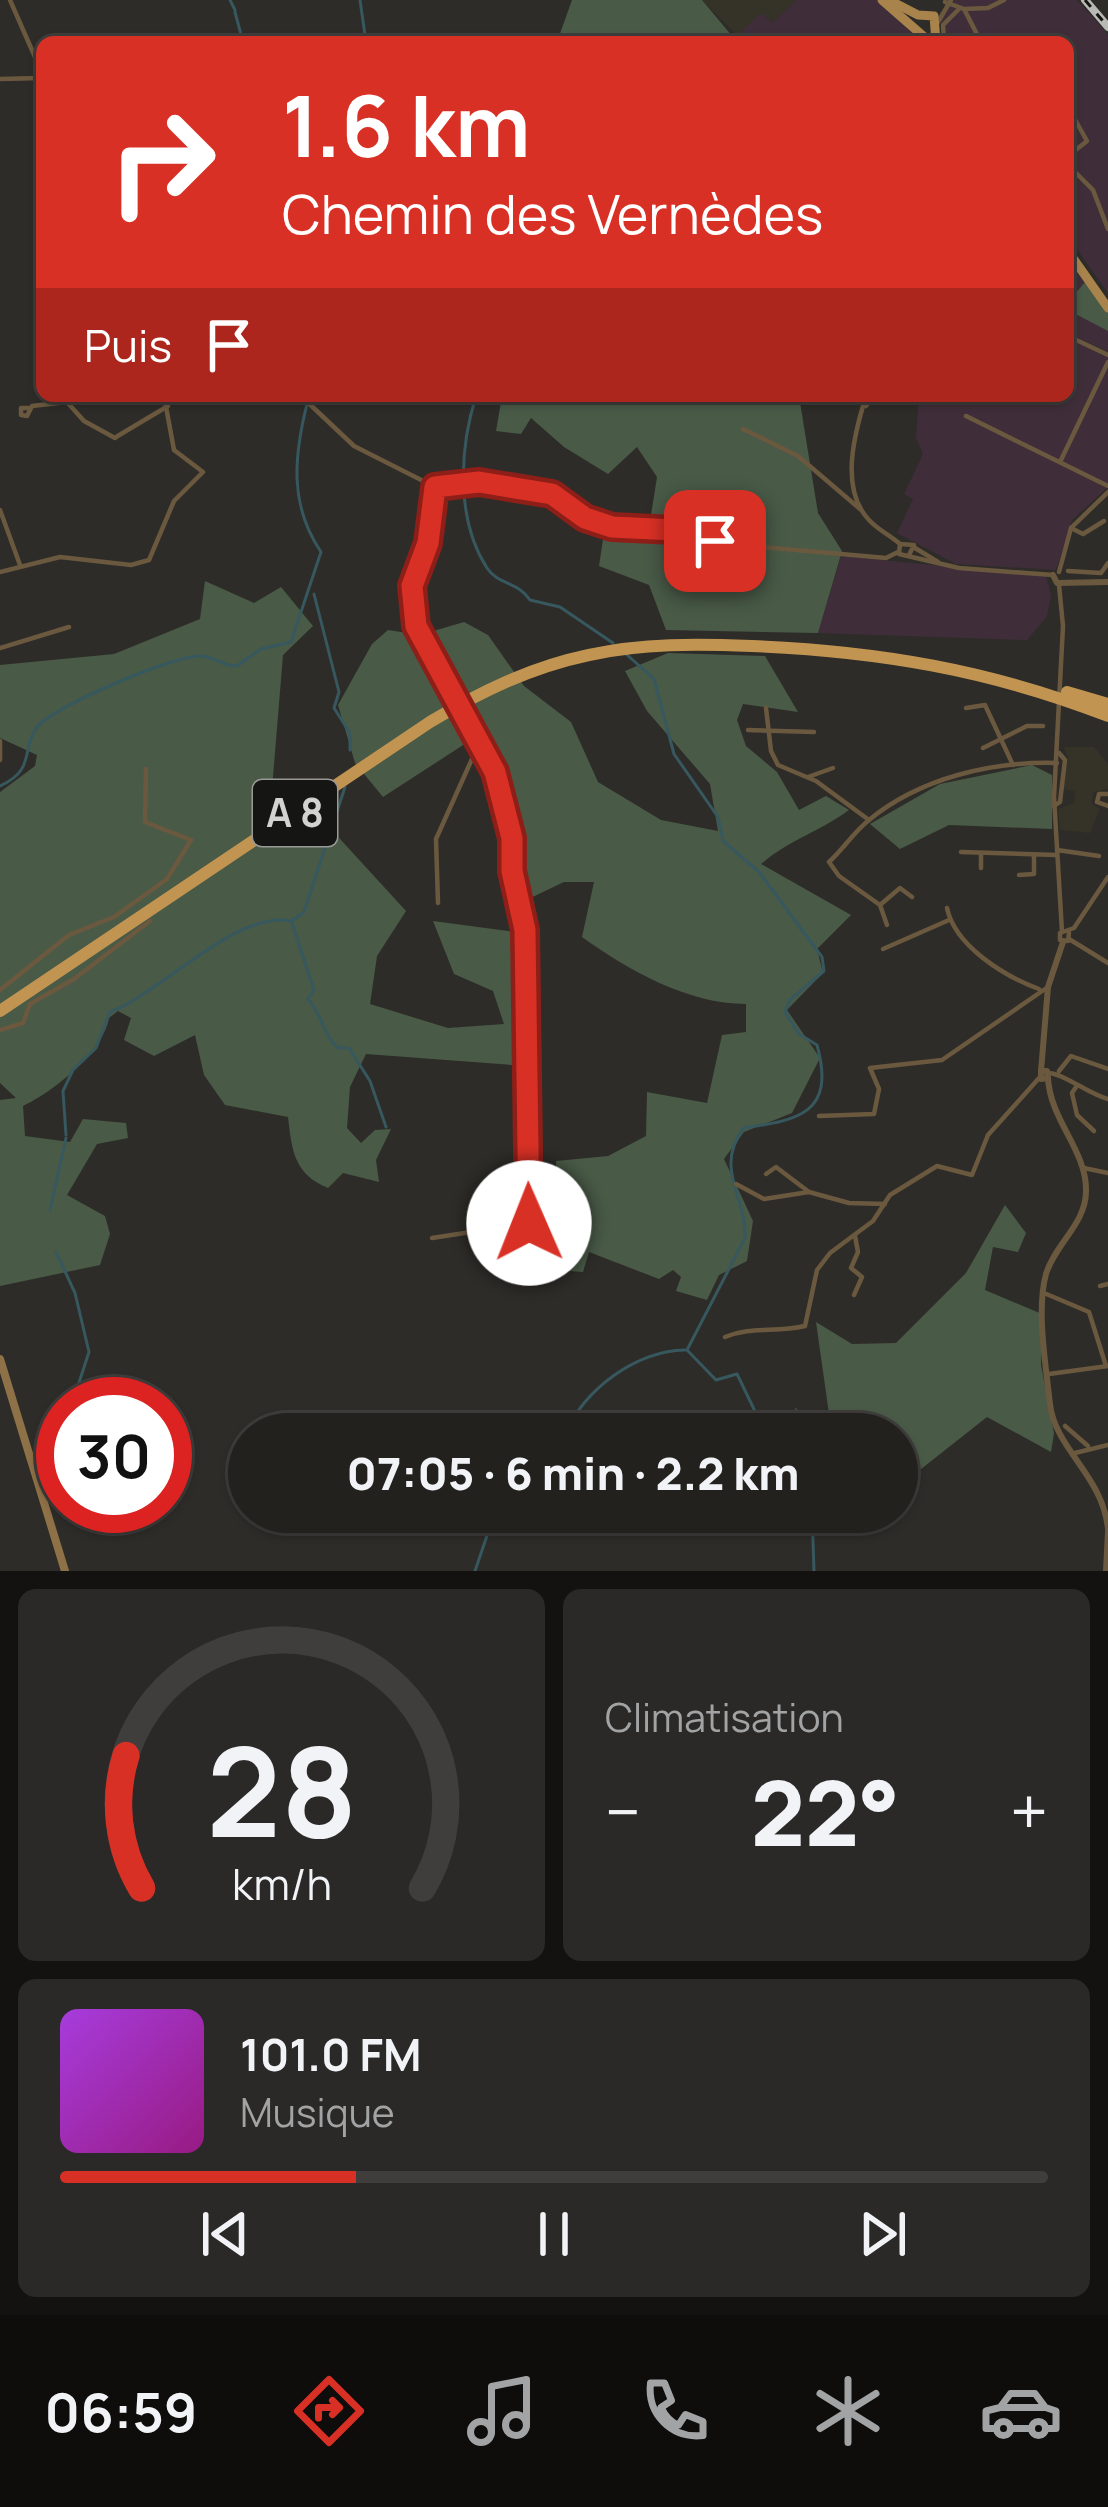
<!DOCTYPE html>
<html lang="fr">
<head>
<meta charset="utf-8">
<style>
  :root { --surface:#22211e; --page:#2a2927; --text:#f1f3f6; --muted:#a2a3a4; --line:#3f3e3c; --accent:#d93025 }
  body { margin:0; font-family:Manrope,sans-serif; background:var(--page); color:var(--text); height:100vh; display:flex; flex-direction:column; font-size:45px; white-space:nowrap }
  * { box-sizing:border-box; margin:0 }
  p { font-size:39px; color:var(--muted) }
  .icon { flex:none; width:66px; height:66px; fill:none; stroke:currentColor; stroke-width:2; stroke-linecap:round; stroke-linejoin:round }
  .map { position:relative; height:1571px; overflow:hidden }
  .details { display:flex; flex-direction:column; gap:18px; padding:18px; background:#131210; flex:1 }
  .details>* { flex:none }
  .guide { position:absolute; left:36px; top:36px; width:1038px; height:366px; border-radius:18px; box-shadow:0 3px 9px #0004,0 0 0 3px var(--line); background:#d93025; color:#fff; overflow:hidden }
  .speed { position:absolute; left:36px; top:1377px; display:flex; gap:24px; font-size:60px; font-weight:700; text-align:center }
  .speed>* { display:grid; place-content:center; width:156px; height:156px; border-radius:50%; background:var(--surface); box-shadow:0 3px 9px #0004,0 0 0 3px var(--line); line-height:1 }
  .speed .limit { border:18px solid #d22; background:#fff; color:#111 }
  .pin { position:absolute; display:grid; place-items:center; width:102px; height:102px; color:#fff; margin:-51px; border-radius:24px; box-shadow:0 6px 18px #0006 }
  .me { position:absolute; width:132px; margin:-66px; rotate:359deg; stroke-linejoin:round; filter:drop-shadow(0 0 9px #0008) }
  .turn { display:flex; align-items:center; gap:42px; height:252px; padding:0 48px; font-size:54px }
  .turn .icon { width:156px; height:156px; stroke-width:2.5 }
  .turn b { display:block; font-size:84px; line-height:102px }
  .then { display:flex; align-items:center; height:114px; padding:0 48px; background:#0003; gap:24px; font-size:45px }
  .big { font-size:90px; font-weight:800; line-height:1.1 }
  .details .widget { flex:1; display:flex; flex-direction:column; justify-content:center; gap:18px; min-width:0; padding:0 42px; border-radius:18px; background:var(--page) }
  .details .dial { align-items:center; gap:0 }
  .dial svg { height:312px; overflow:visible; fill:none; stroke:var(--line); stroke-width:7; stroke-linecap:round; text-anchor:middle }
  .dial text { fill:var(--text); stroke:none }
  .song { display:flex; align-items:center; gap:36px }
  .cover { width:144px; height:144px; border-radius:18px; background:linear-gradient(135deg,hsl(280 70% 55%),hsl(310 70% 35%)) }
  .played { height:12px; border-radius:6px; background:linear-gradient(90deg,var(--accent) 30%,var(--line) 30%) }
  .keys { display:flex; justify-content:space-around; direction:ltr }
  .heat { display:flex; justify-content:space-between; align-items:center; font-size:66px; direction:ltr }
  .details .tiles { flex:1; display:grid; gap:18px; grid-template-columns:1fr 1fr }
  .widget:last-child { grid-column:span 2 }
  .trip { position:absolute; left:228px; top:1413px; width:690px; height:120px; border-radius:60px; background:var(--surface); box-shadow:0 3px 9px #0004,0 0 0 3px var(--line); font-weight:800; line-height:120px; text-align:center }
  .tabs { display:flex; height:192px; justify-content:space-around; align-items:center; background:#0e0d0c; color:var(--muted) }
  .tabs .icon { width:84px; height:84px }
  .tabs .selected { color:var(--accent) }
  .tabs b { font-size:54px; color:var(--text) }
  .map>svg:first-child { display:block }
</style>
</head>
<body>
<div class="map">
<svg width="1108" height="1571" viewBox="0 0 1108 1571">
  <rect width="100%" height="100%" fill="#2e2c28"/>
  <!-- built -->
  <g fill="#353227">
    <path d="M702,0H797V1L772,23L762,14L737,35Z"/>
    <path d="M1064,747H1094L1108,764V789L1093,792L1092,804L1100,809L1090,833L1060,830L1058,809L1074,803L1075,791L1063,789L1068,758Z"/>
  </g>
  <!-- industrial -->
  <g fill="#3f2e39">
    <path d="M797,0H880L907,24L917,42H737V35L762,13L772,23Z"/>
    <path d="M954,0H1077L1108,34V293L1068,237V42H943L941,19Z"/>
    <path d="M1068,262H1073L1108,311V352L1068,333Z"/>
    <path d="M1068,338L1108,356V487L1072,520L1056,570L956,564L897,533L913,499L904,494L923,454L916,438L919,396H1068Z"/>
    <path d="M841,556L1046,576L1051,595L1047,616L1027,640L818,633Z"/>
  </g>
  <!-- green -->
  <g fill="#495a47">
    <path d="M572,0H702L737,42H557Z"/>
    <path d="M1073,262L1108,311V331L1068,310V302L1086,281Z"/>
    <path d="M502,396H799L818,513L842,551L818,633L666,630L649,585L599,566L605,526L649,528L657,477L637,447L608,474L564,447L531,418L521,434L496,431Z"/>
    <path d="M205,581L254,603L281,587L313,626L283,655L270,813L330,828L406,911L377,956L370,1004L448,1028L504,1024L493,991L454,974L433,921L516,932L525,1066L366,1054L350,1087L347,1128L361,1143L375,1130L391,1129L376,1160L379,1182L343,1173L328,1188C294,1174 292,1151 288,1117L225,1105L204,1075L195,1035L154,1056L124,1040L131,1018L118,1011L109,1018C103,1052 53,1092 23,1106L25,1136L70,1142L83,1119L126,1123L128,1138L97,1144L67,1195L105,1216L110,1234L100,1265L0,1286V1100L16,1098L0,1083V792L35,766L37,755L0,738V665L114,654L200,619Z"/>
    <path d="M464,622L488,635L524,686L571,722L598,782L661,820L718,831L710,784L647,711L625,671L668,653L765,656L798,712L743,704L737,720L746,746L777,772L799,810L826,796L849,810C819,832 789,840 761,864L851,915L817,949L823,973L787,1010L820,1058L792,1113L744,1132L724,1159L753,1221L747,1261L719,1275L707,1300L676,1291L681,1277L673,1270L659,1279L589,1252L583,1272L557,1270L539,1261L536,1244L567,1249L578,1207L558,1198L556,1161L608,1156L646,1136L647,1092L707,1103L722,1035L746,1032V1004C688,1004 628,970 582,937L594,882H564L522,902C525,840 505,790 474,738L383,797L355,763L338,705L372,644L388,630L420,635Z"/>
    <path d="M1032,765L1052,775V829L949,825L900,849L870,824L940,784Z"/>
    <path d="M1005,1205L1026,1233L1018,1252L993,1247L985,1290L1042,1314L1041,1365L1054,1433L1051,1452L987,1417L897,1488V1434H809L794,1407L824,1430L831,1428L816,1322L852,1344L896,1343L966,1273Z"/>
  </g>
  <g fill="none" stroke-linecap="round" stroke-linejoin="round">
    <!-- stream -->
    <g stroke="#36585e" stroke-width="3">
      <path d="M230,0L235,10"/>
      <path d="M360,0L366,42"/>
      <path d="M235,12L243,42"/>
      <path d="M476,396C459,450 456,520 487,568C498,585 519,582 530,600L560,607L613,643"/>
      <path d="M307,398L308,396"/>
      <path d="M314,594L339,692L334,708L350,733V750"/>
      <path d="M625,653L654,679L674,754L718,817L723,841L759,872L822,957L824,971L790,1000L785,1012L799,1034L817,1045C836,1114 798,1120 744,1128C713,1168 747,1197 745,1238L687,1350"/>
      <path d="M0,786C37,769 20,749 38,726C55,706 176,654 202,656C215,657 222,666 237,666L261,649L291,642L321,552C289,505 294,456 307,404"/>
      <path d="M293,920L304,912L345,787"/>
      <path d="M292,923L314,990L308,999C322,1014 322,1033 338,1048H349L370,1081L386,1127"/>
      <path d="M66,1135L63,1091L73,1070L96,1048L110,1012C160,994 237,909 292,921"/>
      <path d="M50,1210L66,1138"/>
      <path d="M56,1252L75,1293L89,1352L72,1404"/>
      <path d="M687,1350L716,1380L737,1374L766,1434"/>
      <path d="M566,1434C582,1390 638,1350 685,1350"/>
      <path d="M49,1479L54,1446L63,1434"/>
      <path d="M812,1512L814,1571"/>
      <path d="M475,1571L495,1512"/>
    </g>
    <!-- minor -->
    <g stroke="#6b593f" stroke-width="4.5">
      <path d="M10,0L42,73"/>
      <path d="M945,2L964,9L981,42"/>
      <path d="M964,9L988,8L1004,0"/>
      <path d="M938,22L951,0"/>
      <path d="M944,42L943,25L959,9"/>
      <path d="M0,79L42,78"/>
      <path d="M1068,107L1087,141L1068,156"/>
      <path d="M1068,165L1093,190L1108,229"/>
      <path d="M1068,336L1108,355"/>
      <path d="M301,396L354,446L435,487L479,482L552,494L585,518L612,527L675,529L729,544L886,558L898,552"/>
      <path d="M857,396L866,406L873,396"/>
      <path d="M844,397H857"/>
      <path d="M863,406C853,440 841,491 869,520C878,530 890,535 900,544L899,554L959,568L1053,575"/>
      <path d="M28,408H21V415L27,416L32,406L67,402L84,421L115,438"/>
      <path d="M966,416L1108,486"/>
      <path d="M743,429L798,456L860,509"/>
      <path d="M116,437L168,406"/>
      <path d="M1061,460L1108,362"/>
      <path d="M0,510L20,565"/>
      <path d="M1071,528L1083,534L1104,521"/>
      <path d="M706,540L713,558L726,569L745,558"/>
      <path d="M900,544L914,545L909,555"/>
      <path d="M915,548L938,562"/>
      <path d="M1068,571L1101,573L1108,563"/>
      <path d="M0,572L60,557L131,565L149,560L174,501L203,472L174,450L164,396"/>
      <path d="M1059,572L1071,528L1108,492"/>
      <path d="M1059,585L1063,626L1054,797L1062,932"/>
      <path d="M0,648L69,627"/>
      <path d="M766,708L771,751L778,765L816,781L869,820"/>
      <path d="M966,708L985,705L1013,765"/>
      <path d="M748,730L814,732"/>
      <path d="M0,741V760"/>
      <path d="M983,748L1027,726H1043"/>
      <path d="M808,777L833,768"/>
      <path d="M1108,794H1099L1097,802L1108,806"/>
      <path d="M1054,806L1060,802L1065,760L1059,753"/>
      <path d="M1057,850L1099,856"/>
      <path d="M961,852L1057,855"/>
      <path d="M981,868V853"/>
      <path d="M1019,875L1034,874V856"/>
      <path d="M912,897L900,888L880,905L839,876L829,862C843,849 854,832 869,820C920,778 992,761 1057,763"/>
      <path d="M438,903L436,839L481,739"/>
      <path d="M880,905L887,925"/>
      <path d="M947,908C955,946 1004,976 1039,989"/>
      <path d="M1069,933L1068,941L1060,940V933L1074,928L1108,877"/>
      <path d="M1069,939L1108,963"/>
      <path d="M883,949L949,920"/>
      <path d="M0,990L69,935L114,917L167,879L191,840L145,822L146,769"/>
      <path d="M0,1030L23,1023L30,1004L74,979L150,921"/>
      <path d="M1059,1071L1071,1056L1108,1069"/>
      <path d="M1049,1073C1065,1074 1088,1094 1108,1099"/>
      <path d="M1076,1087L1072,1093L1077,1115L1094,1131"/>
      <path d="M819,1116L874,1114L879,1089L870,1068L942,1060L1048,987"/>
      <path d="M1084,1168L1108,1173"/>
      <path d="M766,1174L776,1167L809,1192L849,1203L885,1204"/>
      <path d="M736,1184L764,1199L809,1192"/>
      <path d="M432,1238L529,1223L525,930L512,871V838L495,772L416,626L413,586L428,543L435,487"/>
      <path d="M1100,1286L1108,1284"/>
      <path d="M1044,1293L1089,1312L1106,1366"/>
      <path d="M854,1295L862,1277L851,1268L858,1252L855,1236"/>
      <path d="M725,1337C751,1326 775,1333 805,1326L817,1270L830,1253L873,1221L890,1195L937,1166L972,1175L988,1135L1040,1077"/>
      <path d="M1049,1374L1108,1366"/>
      <path d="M1065,1426L1088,1446"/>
      <path d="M1075,1453L1108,1445"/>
    </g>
    <!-- tertiary -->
    <g stroke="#6b593f" stroke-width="6">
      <path d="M1053,575L1057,583L1108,582"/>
      <path d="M1041,1071L1048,987L1063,942"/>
      <path d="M1041,1071H1047L1048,1078L1041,1079Z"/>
      <path d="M1048,1078C1050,1120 1087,1151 1086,1191C1086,1224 1055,1244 1046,1274C1036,1310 1046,1366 1050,1404C1055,1449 1103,1476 1108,1529"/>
      <path d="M1106,1571L1108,1532"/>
    </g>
    <!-- secondary -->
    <path stroke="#8e7147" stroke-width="8" d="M0,1359L65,1571"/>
    <!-- primary -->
    <g stroke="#a8834c" stroke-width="9">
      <path d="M882,0L930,42"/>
      <path d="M889,0L918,15L934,16L936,42"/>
      <path d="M1068,251L1108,308"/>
    </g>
    <!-- motorway -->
    <g stroke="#c19451" stroke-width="12">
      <path d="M1067,692L1108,704"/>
      <path d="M0,1011L430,722C480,692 531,667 589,655C643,643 697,644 752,646C878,651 990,670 1108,716"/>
    </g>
    <defs>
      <path id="rail" d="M1085,0L1108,27"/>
    </defs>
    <!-- rail casing -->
    <use href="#rail" stroke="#b9b9b5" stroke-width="8"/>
    <!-- rail -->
    <use href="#rail" stroke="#151513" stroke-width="3" stroke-dasharray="9" stroke-linecap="butt"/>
  </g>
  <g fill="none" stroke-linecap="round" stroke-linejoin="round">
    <defs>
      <path id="route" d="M529,1223L525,930L512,871V838L495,772L416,626L412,586L428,543L435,487L479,482L552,494L585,518L612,527L675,530L715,541"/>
    </defs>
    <!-- route casing -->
    <use href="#route" stroke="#8d1f18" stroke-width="30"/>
    <!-- route -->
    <use href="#route" stroke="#d93025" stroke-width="21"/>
  </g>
  <g text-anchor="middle" stroke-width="12" stroke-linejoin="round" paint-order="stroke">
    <!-- shield labels -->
    <rect fill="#151513" stroke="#999996" stroke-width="3" x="253" y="780" width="84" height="66" rx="9"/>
    <g font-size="39" font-weight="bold" fill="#d2d2ce">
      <text x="295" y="827">A 8</text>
    </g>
  </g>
</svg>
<div class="speed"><div class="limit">30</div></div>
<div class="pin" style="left:715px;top:541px;background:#d93025"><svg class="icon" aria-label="arrive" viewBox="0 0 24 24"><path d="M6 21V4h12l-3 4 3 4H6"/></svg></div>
<svg class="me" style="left:529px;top:1223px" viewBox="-20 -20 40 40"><circle r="19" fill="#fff"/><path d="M0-13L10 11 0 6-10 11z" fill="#d93025"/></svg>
<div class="trip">07:05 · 6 min · 2.2 km</div>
<div class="guide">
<div class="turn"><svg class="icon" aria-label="right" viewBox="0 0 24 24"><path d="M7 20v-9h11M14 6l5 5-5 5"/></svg><div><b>1.6 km</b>Chemin des Vernèdes</div></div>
<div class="then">Puis<svg class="icon" aria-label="arrive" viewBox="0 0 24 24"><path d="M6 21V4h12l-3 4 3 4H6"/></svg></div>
</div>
</div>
<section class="details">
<div class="tiles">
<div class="widget dial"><svg viewBox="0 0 100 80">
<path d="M14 69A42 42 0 1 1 86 69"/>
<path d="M14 69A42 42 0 0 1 10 35" stroke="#d93025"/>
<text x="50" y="56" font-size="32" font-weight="700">28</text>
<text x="50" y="72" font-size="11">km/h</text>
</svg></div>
<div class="widget"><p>Climatisation</p>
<div class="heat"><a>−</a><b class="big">22°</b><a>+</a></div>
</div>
<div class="widget">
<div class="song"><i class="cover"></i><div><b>101.0 FM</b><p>Musique</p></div></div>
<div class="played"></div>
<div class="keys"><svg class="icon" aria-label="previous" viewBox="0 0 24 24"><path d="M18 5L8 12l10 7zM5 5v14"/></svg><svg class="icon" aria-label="pause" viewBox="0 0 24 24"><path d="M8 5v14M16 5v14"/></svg><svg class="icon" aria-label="next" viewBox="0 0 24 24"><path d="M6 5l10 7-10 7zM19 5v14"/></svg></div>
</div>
</div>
</section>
<nav class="tabs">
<b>06:59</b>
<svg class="icon selected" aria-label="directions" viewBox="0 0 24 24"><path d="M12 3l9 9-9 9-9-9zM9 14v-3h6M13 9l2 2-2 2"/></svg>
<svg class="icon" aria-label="music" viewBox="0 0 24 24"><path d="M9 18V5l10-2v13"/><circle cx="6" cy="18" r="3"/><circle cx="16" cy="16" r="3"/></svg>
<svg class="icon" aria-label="phone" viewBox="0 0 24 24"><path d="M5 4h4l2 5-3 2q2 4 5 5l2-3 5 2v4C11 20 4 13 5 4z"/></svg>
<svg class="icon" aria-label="climate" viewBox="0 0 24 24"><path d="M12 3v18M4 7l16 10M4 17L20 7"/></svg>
<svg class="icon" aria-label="car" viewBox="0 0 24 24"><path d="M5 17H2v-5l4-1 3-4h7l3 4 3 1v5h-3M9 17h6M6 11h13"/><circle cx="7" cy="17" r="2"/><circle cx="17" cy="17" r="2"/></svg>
</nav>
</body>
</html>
